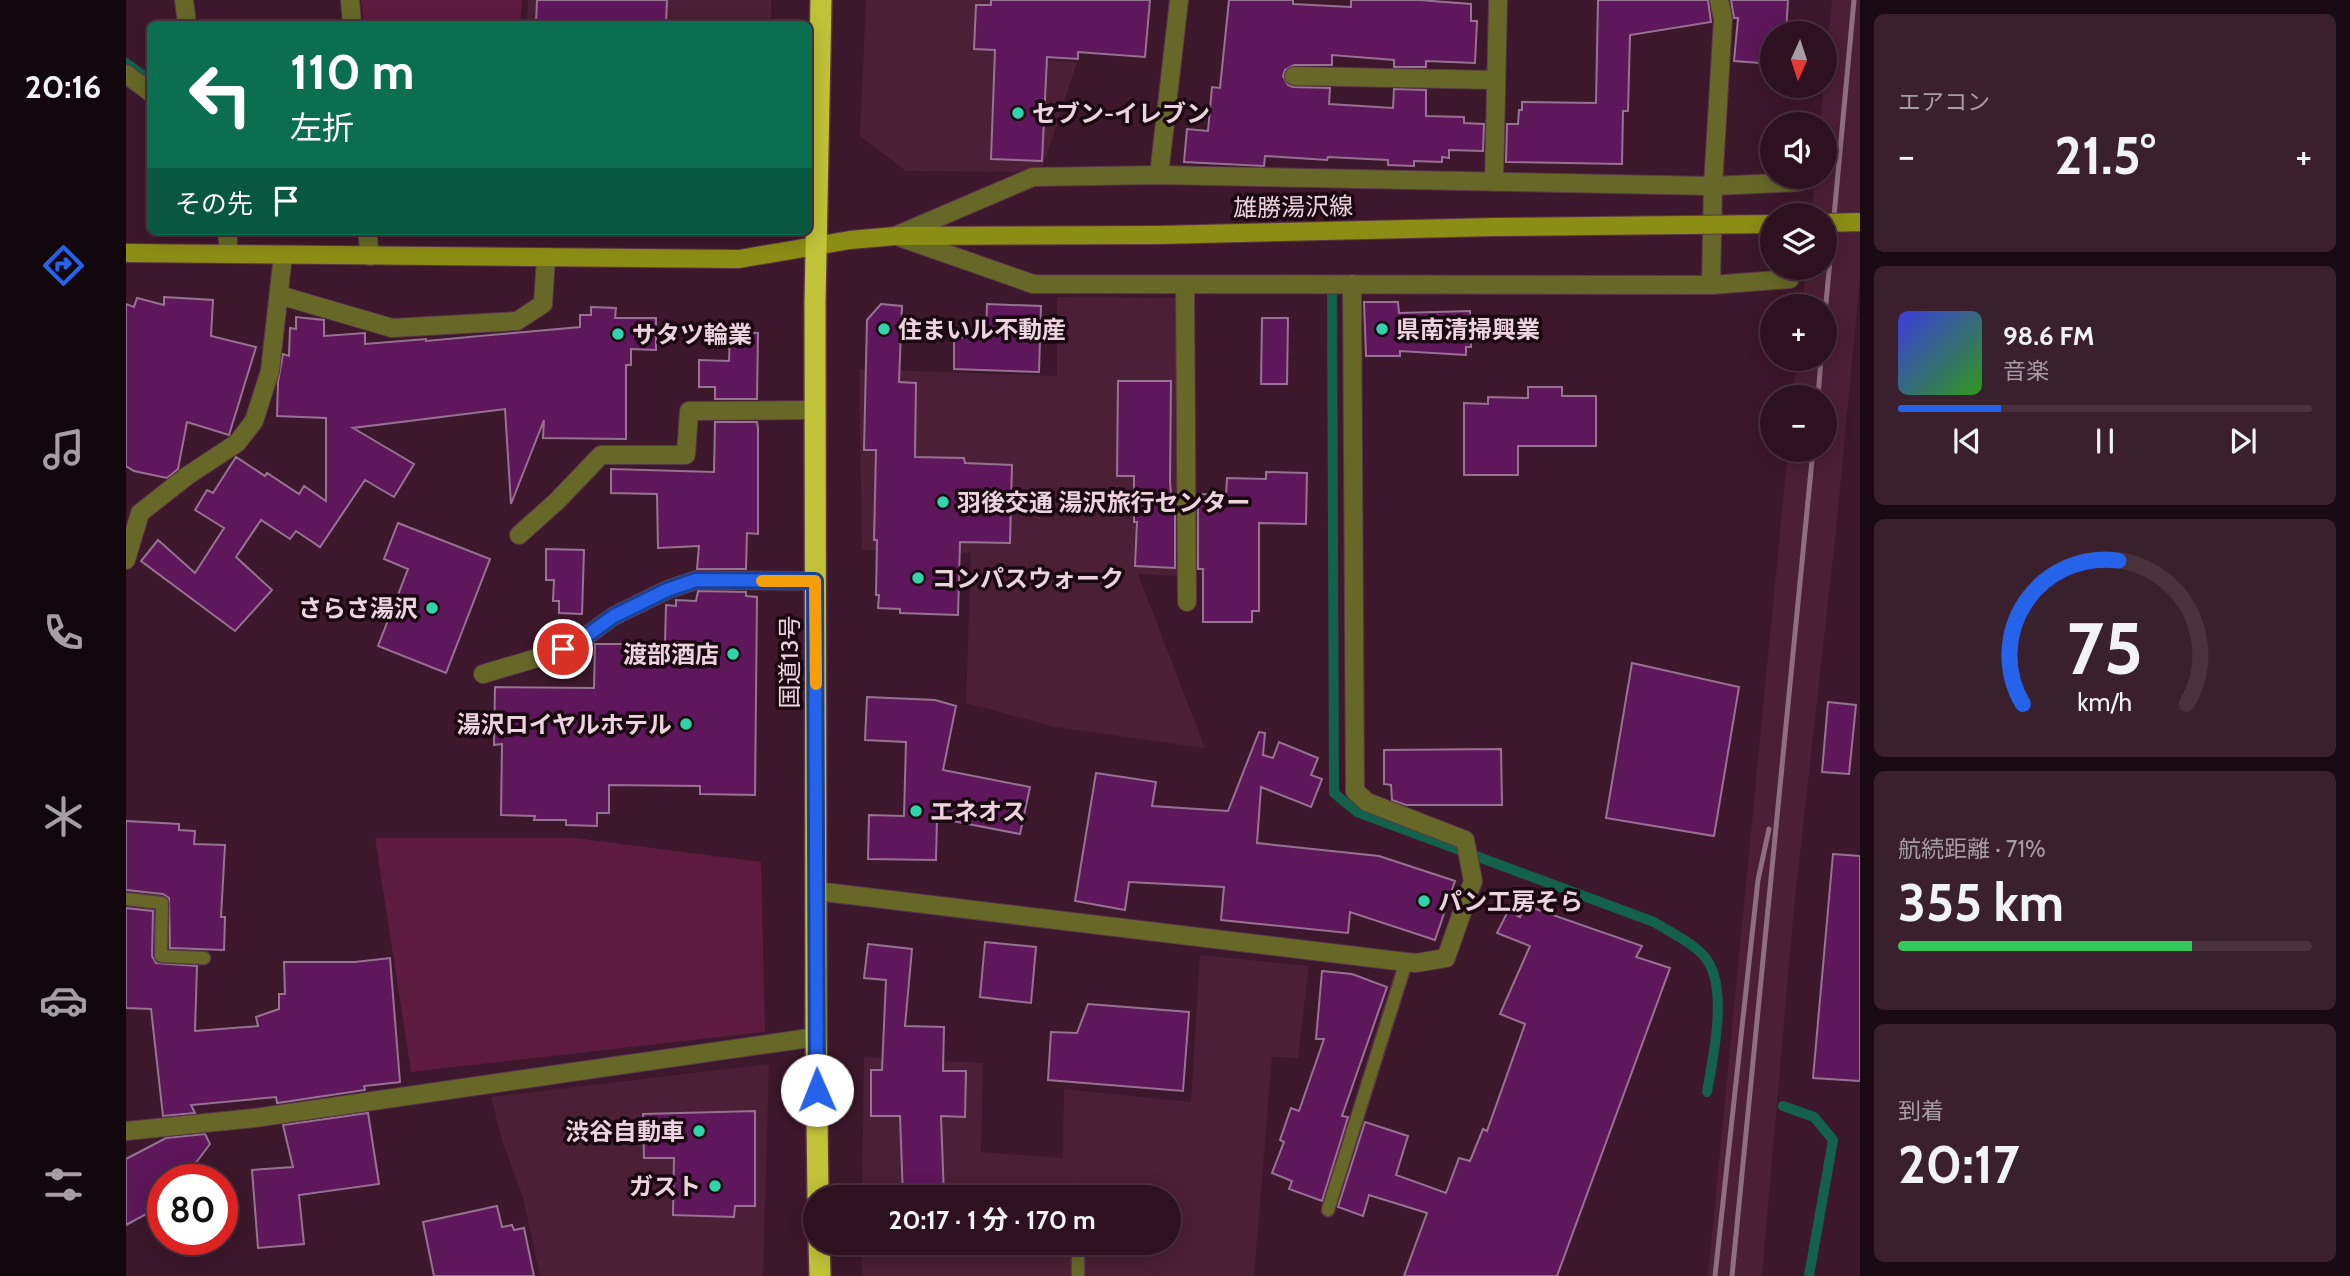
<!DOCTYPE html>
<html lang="ja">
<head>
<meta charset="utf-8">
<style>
	:root { --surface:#2e1120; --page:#3a1f2d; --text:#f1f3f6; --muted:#a79da5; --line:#49313e; --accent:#2563eb }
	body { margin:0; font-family:Cabin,"Noto Sans JP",sans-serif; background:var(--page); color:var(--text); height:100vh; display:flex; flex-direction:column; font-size:26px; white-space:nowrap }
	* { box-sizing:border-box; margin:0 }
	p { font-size:23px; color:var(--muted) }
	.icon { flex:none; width:38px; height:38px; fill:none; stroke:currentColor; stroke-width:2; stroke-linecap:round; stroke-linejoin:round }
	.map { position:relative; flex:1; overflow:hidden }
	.drawer { display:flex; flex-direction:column; gap:14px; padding:14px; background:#190912; width:490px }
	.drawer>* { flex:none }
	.banner { position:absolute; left:21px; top:21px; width:665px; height:214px; border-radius:10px; box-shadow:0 4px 18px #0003,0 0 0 2px var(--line); background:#0b6e4f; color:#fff; overflow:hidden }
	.needle { width:46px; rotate:183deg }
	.controls { position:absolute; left:1634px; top:21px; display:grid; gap:14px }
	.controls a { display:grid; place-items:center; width:77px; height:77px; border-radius:50%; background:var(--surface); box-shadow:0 4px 18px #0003,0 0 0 2px var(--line); font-size:35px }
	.speed { position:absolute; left:21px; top:1164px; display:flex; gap:14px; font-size:35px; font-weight:700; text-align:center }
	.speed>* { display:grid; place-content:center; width:91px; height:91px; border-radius:50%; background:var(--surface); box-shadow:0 4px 18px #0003,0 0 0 2px var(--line); line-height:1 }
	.speed .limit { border:10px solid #d22; background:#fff; color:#111 }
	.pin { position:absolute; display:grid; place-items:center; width:60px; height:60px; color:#fff; margin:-30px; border:4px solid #fff; border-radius:50%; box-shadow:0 2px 7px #0007 }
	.me { position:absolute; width:77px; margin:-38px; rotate:359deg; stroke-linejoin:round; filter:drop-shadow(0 0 5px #0008) }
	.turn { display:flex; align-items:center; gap:24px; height:147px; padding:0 28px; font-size:32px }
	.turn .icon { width:91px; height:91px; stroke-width:2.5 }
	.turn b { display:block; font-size:49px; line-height:60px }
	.then { display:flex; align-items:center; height:66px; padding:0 28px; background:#0003; gap:14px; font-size:26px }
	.big { font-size:52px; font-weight:700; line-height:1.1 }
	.drawer .widget { flex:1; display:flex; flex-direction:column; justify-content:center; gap:10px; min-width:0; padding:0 24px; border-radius:10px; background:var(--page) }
	.drawer .dial { align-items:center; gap:0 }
	.dial svg { height:182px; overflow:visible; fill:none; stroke:var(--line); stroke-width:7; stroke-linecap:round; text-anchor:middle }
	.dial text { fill:var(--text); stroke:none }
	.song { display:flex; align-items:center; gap:21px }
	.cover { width:84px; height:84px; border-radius:10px; background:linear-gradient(135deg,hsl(240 70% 55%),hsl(110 70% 35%)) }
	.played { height:7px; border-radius:4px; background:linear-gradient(90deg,var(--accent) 25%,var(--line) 25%) }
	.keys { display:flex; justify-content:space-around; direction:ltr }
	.heat { display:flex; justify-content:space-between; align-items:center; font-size:38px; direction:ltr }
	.charge { height:10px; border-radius:5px; background:linear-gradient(90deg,#34c759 71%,var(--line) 0) }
	.trip { position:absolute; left:677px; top:1185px; width:378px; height:70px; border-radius:35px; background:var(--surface); box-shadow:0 4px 18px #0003,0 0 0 2px var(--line); font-weight:700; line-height:70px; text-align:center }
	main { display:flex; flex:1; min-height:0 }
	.tab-bar { display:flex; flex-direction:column; width:126px; justify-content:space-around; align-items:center; background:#12070d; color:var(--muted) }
	.tab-bar .icon { width:49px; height:49px }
	.tab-bar .current { color:var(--accent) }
	.tab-bar b { font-size:32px; color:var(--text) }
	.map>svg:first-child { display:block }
	.built { fill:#4b1f35 }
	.green { fill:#5c1b3f }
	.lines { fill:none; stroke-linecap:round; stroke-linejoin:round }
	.stream { stroke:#13604b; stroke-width:10 }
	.building { fill:#5e175a; stroke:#977292; stroke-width:2 }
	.lane-casing { stroke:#593548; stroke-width:15 }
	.street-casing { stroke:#593548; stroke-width:20 }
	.secondary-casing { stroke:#593548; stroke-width:20 }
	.highway-casing { stroke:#593548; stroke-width:24 }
	.lane { stroke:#676828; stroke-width:12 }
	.street { stroke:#676828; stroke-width:18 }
	.secondary { stroke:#8c8d15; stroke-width:18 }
	.highway { stroke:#c0c238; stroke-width:21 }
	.rail { stroke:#8f6e7e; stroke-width:5 }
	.secondary-bridge-casing { stroke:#593548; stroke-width:20; stroke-linecap:butt }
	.secondary-bridge { stroke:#8c8d15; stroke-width:18 }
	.route-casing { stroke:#184099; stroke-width:18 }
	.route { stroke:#2563eb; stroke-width:12 }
	.slow { stroke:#f59e0b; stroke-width:12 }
	.poi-dot { fill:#30d4aa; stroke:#1a0911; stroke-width:2.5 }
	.labels { text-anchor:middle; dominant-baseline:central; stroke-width:7; stroke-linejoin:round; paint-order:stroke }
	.poi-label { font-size:24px; font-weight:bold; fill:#edd3de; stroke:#1a0911; text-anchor:start }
	.street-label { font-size:24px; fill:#edd3de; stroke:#1a0911 }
</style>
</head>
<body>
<main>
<nav class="tab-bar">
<b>20:16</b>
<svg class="icon current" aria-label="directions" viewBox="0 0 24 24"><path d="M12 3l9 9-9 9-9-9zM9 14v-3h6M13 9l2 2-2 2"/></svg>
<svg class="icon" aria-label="music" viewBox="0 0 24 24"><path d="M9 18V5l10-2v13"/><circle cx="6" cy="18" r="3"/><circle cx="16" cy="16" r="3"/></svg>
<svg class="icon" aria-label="phone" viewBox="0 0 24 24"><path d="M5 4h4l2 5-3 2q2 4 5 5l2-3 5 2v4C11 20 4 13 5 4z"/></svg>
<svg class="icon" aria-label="climate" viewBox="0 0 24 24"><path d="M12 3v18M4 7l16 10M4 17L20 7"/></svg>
<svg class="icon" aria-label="car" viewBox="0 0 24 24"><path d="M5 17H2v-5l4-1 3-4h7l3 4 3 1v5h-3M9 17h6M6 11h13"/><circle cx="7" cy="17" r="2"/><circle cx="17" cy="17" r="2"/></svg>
<svg class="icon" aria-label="filters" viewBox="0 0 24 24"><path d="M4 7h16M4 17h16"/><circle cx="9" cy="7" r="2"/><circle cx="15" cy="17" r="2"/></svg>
</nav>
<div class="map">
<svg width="1734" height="1276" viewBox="0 0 1734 1276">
	<rect width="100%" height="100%" fill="#3d172b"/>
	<path class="built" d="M402,0H645V24H401Z
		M740,0H894L890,59L951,62L915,172L780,171L734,136Z
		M1706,0H1734V278L1710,530L1668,908L1636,1276H1582L1662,450H1699V397H1667L1671,359H1699V306H1676L1680,268H1699V215H1685L1689,177H1699V124H1694Z
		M931,297L1050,298L1052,576L1012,574L1079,748L929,727L840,703L845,553L736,550L733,369L931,376Z
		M1074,955L1183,966L1172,1058L1146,1057L1128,1276H736V1243L1043,1242V1197H736L738,1057L857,1063L855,1152L937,1158L938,1089L1065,1102Z
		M643,1064L637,1276H414L397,1197L376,1141L365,1097Z"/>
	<path class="green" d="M235,0H396L394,24H238Z
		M249,838H450L635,862L639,1032L285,1072Z"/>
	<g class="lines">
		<path class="stream" d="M0,63L24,80
			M1206,287L1208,793L1231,812L1528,922C1544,932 1571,945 1581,960C1602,990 1587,1058 1581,1092
			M1657,1106L1688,1117L1707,1140L1683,1276"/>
	</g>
	<path class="building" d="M411,0H541L540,24H410Z
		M865,0H1024L1019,57L952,52V59L921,57L916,161L865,159L869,50L848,49L850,5H865Z
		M1103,0H1167V4L1225,7V0H1293L1345,4V21H1351L1349,63L1300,61V67H1268V60L1206,55V65H1168L1159,70L1157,76L1162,85L1167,87L1204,88L1203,104L1267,108L1268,89L1300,90V116L1338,117V123L1358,124L1357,151L1323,150V158L1316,157V162L1288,161V166L1262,165V160L1202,157L1201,160L1139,156L1138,166L1058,162L1061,129L1082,131L1086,87L1094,88Z
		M1472,0H1582L1585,22L1504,35L1502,111H1497L1496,164L1380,162L1381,124H1392L1393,110H1396V102L1470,103Z
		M1605,0H1662L1660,33H1647V64L1608,61L1612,18H1608Z
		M38,297L87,300L85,336L130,347L103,435L61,422L52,469L41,478L8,471L0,466V304L8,307L11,298L38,305Z
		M1238,302H1272L1273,313L1344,311L1345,347H1340V355L1274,351V356H1240Z
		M755,304L776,306L773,382L790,383L789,457L838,458L839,463L886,465L884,543L834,542L832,615L774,613V609L752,608L753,595H750L751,540H748L750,450H738L741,320Z
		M861,304L915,306L913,372L828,369V337L860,338Z
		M465,307L490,308L489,318H530V350L505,349V365H500V439L417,438L418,420L385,504L379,409L227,428L288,464L268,497L239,480L194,547L170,531L164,539L135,520L110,557L146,590L109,631L15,561L32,540L69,573L98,528L69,510L81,490L87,493L110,457L139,476L141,473L173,494L178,486L200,501V418L151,416L152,382L157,354L163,356L164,328L170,329V317L198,320V336L239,333V344L300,339V341L454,327V315H465Z
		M1136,318H1162L1161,384H1135Z
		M604,332L632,333L631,399H589V387H573V360L603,361Z
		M992,381H1045L1044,482L1045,493H1049V568L1009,566L1011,522H1008V476H991Z
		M1402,387H1436V396H1470V446H1392V475H1338V403L1362,404V397L1402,398Z
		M589,422H631L632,428V534L621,533L620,569H571L573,546L532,548L531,494L485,493V469L588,472Z
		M1140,472L1181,473L1180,524L1133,523V611H1126V622H1077V569H1072V494L1100,495L1101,478L1140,479Z
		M272,523L364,559L320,673L252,646L282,569L258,559Z
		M420,549L458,550L456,614L433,613V601H427L428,580H420Z
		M572,591L620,592V596L631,597L629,795L574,794V786L483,785V813H471V826L440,825V820H408L409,816L375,815L376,744L368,745L369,687L468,688L469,644H539L540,605L550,606V600L570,601Z
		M1506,663L1613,687L1588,836L1480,818Z
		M741,697L809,700L830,706L817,770L904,787L894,834L811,818L810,860L742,859L743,815L778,816L780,742L739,740Z
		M1702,702L1730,705L1723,774L1696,772Z
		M1133,732L1139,733L1137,755L1147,758L1153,742L1192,758L1185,775L1196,779L1185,807L1135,787L1131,843L1253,856L1329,881L1309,940L1224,912L1222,933L1095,920L1098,887L1003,882L999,910L949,901L970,773L1030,782L1026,806L1102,811Z
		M1375,749L1376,805H1280L1266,800L1265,785L1258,784V750Z
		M0,821L53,824V830L69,831L68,844L99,845L95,917H99L98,950L44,948L43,898L37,894L0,890Z
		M1707,854L1734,856V1081L1687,1078Z
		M1398,905L1516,946L1510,957L1544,968L1431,1276H1278L1301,1213L1243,1195L1237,1216L1212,1207L1239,1122L1282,1136L1270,1175L1320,1193L1333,1158L1344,1161L1357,1129L1361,1131L1399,1024L1374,1014L1404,946L1371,933L1382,911L1394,917Z
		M0,908L27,911L26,956L30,963L71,966L69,1031L132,1026L130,1017L153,1009V994H159L158,962H229L264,958L274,1082L238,1086L239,1090L151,1103L150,1097L65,1105L69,1113L37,1116L25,1009L0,1008Z
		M859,942L910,947L905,1003L854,997Z
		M742,944L786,949L779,1026L818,1027L817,1071H840L839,1117L815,1116L818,1197H777L774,1116H745V1070H756L760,980L738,978Z
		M1196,971L1226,974L1261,987L1216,1116L1222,1117L1196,1201L1163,1189L1166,1181L1146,1173L1158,1142L1154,1140L1165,1108L1173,1111L1198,1039H1190Z
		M962,1004L1063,1012L1057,1091L922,1080L925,1032L951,1033Z
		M629,1111V1206H609L608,1217L547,1215L548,1158H518L517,1114Z
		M242,1113L253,1184L173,1195L178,1244L132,1248L126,1170L167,1167L157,1125Z
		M79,1134L84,1144L66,1168L37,1180V1205L0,1225V1159L40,1138Z
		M371,1206L376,1227L386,1225L388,1230L398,1228L408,1276H308L297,1222Z"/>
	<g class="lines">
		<defs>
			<path id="lane" d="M0,899L36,903L35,956L78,958
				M952,1197V1190
				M1202,1210L1280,962
				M952,1276V1242"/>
			<path id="street" d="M58,0L61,24
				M224,0L226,24
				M0,74L24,92
				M1168,76L1370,80
				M1033,175L1053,0
				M1368,182L1372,0
				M101,231L103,254
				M241,231L244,256
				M769,236L907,177L1033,175L1587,186L1673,182
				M773,237L907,284L1585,285L1664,279
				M1059,285L1061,602
				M1585,285L1587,186L1597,19L1593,0
				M153,295L266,328L391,321L417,304L420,257
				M393,535L431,501L475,455H560L563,411L689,410
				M0,560L14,513L61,476L111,443L128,421L144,371L157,255
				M357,674L421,655L452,642L488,616L541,590L570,580L689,581
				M690,891L1280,962L1290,963L1320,958L1347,881L1339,840L1241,802L1229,791L1226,284
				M0,1131L128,1118L690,1037"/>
			<path id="secondary" d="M0,253L613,259L724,240L769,236L1032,235L1369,227"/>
			<path id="highway" d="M692,1197L690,1037L689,303L695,0
				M693,1242L694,1276"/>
		</defs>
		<use href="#lane" class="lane-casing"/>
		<use href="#street" class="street-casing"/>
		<use href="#secondary" class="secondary-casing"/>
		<use href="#highway" class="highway-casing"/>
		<use href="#lane" class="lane"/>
		<use href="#street" class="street"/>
		<use href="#secondary" class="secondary"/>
		<use href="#highway" class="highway"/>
		<path class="rail" d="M1699,314L1728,0
			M1692,397L1695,359
			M1589,1276L1632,880L1643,829
			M1606,1276L1687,450"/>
		<defs>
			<path id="secondary-bridge" d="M1699,223L1734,222
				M1369,227L1647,224"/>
		</defs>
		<use href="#secondary-bridge" class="secondary-bridge-casing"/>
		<use href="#secondary-bridge" class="secondary-bridge"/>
	</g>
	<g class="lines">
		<defs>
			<path id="route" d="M437,649L452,642L488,616L541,590L570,580L689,581L691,1090"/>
		</defs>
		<use href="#route" class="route-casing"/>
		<use href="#route" class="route"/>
		<path class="slow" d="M636,581H689L690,684"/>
	</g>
	<g class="poi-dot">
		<circle cx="892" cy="113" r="7"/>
		<circle cx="758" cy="329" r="7"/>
		<circle cx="1256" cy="329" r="7"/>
		<circle cx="492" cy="334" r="7"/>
		<circle cx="817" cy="502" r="7"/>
		<circle cx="792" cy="578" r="7"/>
		<circle cx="306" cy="608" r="7"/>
		<circle cx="607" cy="654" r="7"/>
		<circle cx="560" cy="724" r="7"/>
		<circle cx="790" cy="811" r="7"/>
		<circle cx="1298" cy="901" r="7"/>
		<circle cx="573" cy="1131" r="7"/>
		<circle cx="589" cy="1186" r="7"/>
	</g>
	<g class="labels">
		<g class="poi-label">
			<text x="906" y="113">セブン-イレブン</text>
			<text x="772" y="329">住まいル不動産</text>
			<text x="1270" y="329">県南清掃興業</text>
			<text x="506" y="334">サタツ輪業</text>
			<text x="831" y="502">羽後交通 湯沢旅行センター</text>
			<text x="806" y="578">コンパスウォーク</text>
			<text x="292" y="608" text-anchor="end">さらさ湯沢</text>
			<text x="593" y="654" text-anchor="end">渡部酒店</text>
			<text x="546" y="724" text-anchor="end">湯沢ロイヤルホテル</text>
			<text x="804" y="811">エネオス</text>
			<text x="1312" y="901">パン工房そら</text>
			<text x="559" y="1131" text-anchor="end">渋谷自動車</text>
			<text x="575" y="1186" text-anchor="end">ガスト</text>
		</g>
		<g class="street-label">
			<text transform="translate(1167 207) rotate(-1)">雄勝湯沢線</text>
			<text transform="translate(663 662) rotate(-90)">国道13号</text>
		</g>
	</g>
</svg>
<div class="controls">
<a><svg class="needle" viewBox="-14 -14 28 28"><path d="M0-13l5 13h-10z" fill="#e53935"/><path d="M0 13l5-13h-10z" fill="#a79da5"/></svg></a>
<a><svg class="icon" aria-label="sound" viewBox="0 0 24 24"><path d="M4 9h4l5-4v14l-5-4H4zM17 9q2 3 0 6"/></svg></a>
<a><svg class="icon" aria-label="layers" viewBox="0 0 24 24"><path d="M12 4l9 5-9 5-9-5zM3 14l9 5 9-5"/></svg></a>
<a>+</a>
<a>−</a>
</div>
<div class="speed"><div class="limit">80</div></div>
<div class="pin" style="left:437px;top:649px;background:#d93025"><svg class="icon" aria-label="arrive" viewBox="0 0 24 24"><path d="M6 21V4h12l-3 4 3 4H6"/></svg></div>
<svg class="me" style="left:691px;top:1090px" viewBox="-20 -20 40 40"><circle r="19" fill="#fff"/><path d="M0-13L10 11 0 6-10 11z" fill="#2563eb"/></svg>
<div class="trip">20:17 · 1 分 · 170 m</div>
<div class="banner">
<div class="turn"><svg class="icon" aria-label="left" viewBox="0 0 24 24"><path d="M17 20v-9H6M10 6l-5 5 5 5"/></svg><div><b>110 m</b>左折</div></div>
<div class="then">その先<svg class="icon" aria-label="arrive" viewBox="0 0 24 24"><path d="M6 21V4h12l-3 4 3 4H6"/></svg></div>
</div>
</div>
<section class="drawer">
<div class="widget"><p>エアコン</p>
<div class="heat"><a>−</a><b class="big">21.5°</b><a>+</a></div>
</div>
<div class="widget">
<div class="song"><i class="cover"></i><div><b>98.6 FM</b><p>音楽</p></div></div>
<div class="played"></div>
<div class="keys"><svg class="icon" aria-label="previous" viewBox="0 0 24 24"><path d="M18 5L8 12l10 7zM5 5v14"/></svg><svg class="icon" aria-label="pause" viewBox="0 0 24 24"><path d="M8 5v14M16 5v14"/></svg><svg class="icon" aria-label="next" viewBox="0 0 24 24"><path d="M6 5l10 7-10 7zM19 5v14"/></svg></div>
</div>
<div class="widget dial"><svg viewBox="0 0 100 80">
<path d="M14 69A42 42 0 1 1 86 69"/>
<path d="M14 69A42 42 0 0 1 56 6" stroke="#2563eb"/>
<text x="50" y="56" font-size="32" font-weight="700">75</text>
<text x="50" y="72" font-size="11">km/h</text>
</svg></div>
<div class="widget"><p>航続距離 · 71%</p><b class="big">355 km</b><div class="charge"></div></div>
<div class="widget"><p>到着</p><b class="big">20:17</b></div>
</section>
</main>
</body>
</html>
